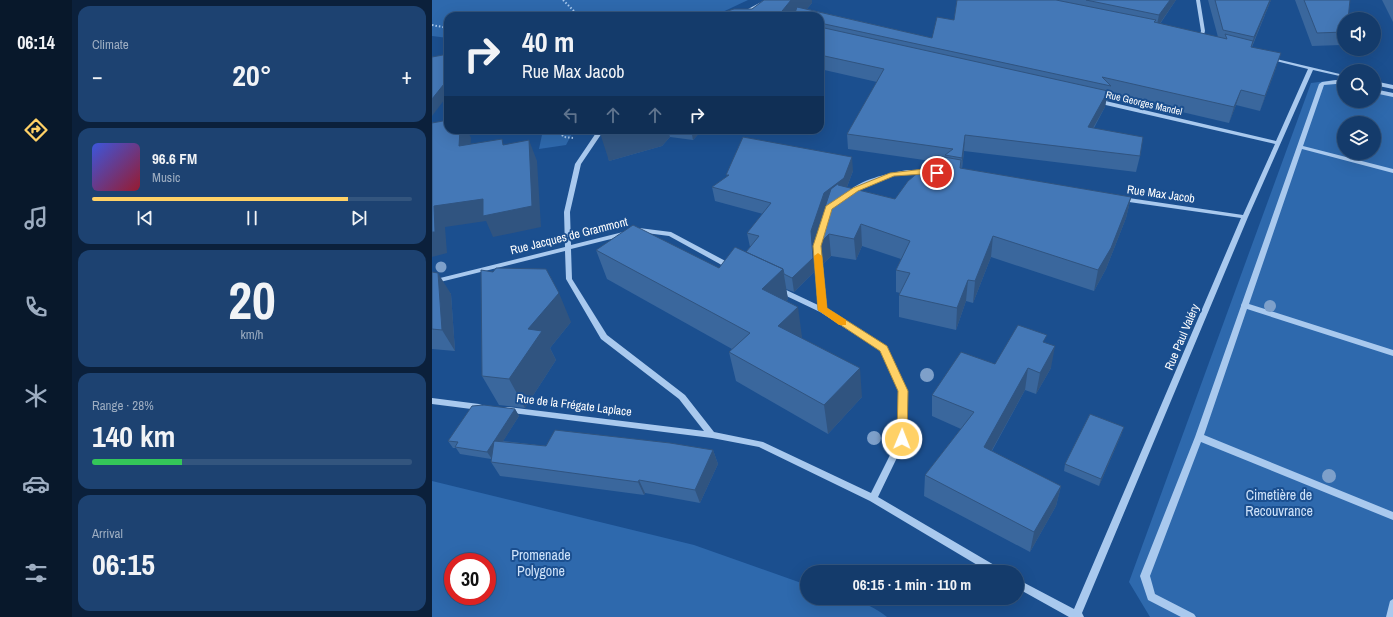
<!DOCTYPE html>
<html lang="en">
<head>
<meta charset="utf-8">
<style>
	:root { --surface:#143b6b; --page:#1d4271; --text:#f1f3f6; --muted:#9dadc1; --line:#33557e; --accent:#ffd166 }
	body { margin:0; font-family:"Archivo Narrow",sans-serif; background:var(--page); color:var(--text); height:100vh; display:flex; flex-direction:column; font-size:15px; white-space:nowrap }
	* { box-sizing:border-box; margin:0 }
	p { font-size:13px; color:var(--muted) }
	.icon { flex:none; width:22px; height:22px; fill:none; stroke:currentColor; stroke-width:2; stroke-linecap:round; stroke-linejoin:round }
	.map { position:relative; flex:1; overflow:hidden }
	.sheet { display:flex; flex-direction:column; gap:6px; padding:6px; background:#0b203b; width:360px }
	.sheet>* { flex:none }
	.banner { position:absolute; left:12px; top:12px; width:380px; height:122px; border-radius:12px; box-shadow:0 4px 16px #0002,0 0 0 1px var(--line); background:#143b6b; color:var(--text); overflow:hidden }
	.buttons { position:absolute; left:905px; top:12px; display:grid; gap:8px }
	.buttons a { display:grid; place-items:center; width:44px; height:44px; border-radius:50%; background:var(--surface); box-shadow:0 4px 16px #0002,0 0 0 1px var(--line); font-size:20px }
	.speed { position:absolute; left:12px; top:553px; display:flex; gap:8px; font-size:20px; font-weight:700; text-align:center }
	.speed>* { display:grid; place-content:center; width:52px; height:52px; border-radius:50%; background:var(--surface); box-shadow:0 4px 16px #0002,0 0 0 1px var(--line); line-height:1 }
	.speed .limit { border:6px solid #d22; background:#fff; color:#111 }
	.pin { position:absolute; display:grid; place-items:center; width:34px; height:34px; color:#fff; margin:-17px; border:2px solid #fff; border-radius:50%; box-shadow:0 1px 4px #0007 }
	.me { position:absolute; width:44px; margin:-22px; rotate:1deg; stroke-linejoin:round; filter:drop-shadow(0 0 3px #0008) }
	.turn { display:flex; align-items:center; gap:14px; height:84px; padding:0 12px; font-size:18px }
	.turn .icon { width:52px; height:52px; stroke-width:2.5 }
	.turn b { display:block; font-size:28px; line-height:34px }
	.lanes { display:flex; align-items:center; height:38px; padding:0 12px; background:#0003; justify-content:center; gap:20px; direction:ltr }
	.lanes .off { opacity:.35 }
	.big { font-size:30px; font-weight:700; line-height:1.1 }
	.sheet .widget { flex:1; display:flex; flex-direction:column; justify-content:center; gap:6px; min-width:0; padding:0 14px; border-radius:12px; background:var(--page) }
	.sheet .dial { align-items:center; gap:0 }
	.dial b { font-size:52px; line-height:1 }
	.song { display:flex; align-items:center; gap:12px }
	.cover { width:48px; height:48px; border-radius:6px; background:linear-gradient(135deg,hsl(230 70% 55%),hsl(350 70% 35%)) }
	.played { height:4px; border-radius:2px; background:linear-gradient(90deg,var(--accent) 80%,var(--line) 80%) }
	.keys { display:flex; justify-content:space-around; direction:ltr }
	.heat { display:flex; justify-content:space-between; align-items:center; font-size:22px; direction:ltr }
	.charge { height:6px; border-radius:3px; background:linear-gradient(90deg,#34c759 28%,var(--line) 0) }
	.trip { position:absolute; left:368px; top:565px; width:224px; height:40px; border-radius:20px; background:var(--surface); box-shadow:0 4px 16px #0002,0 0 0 1px var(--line); font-weight:700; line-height:40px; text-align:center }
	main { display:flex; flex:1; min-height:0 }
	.tabs { display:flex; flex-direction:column; width:72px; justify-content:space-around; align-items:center; background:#08182b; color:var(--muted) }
	.tabs .icon { width:28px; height:28px }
	.tabs .active { color:var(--accent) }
	.tabs b { font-size:18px; color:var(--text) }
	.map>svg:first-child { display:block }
	.green { fill:#2e69ad; fill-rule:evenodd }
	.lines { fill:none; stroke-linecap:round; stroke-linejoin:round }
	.path { stroke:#a9c9ee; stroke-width:2; stroke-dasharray:1.5 2; stroke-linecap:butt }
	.minor { fill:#a9c9ee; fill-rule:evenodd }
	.tree { fill:#7ea0ca }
	.wall { fill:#3a679d }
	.shaded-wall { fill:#305480 }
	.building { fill:#4478b7; stroke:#305480 }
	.route { fill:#ffd166; stroke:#a68842 }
	.slow { fill:#f59e0b }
	.labels { text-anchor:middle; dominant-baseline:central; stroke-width:4; stroke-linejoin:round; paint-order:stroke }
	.far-street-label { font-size:10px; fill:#fff; stroke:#1b4f8f }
	.street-label { font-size:12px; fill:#fff; stroke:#1b4f8f }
	.near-park-label { font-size:14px; fill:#cfe3fa; stroke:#1b4f8f }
</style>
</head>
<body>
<main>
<nav class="tabs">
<b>06:14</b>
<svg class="icon active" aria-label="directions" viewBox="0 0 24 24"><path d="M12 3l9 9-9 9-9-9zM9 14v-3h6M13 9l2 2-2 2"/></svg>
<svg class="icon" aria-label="music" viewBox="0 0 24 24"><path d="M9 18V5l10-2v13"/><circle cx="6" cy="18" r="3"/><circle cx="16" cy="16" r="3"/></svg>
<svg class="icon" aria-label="phone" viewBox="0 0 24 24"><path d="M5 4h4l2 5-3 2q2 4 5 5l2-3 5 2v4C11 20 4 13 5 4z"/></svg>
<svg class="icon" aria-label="climate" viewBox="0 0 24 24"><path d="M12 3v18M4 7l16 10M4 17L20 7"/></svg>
<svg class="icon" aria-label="car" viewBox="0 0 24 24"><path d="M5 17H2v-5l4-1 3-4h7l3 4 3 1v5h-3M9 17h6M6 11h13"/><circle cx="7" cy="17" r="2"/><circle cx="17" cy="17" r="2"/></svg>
<svg class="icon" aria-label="filters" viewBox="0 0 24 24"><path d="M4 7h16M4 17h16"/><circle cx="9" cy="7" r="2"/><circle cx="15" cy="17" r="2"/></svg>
</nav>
<section class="sheet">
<div class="widget"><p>Climate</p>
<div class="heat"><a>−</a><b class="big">20°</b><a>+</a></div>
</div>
<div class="widget">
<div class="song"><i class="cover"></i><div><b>96.6 FM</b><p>Music</p></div></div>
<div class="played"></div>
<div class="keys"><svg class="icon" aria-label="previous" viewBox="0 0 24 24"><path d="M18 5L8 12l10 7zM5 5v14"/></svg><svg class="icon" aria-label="pause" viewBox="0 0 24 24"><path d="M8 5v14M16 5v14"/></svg><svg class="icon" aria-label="next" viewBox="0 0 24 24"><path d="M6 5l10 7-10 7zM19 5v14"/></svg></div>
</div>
<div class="widget dial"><b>20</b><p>km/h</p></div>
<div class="widget"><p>Range · 28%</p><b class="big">140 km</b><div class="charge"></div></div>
<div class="widget"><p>Arrival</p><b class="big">06:15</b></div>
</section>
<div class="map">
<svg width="961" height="617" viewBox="0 0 961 617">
	<rect width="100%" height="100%" fill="#1b4f8f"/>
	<path class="green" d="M0,0H316L282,16H16V38L0,36Z
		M903,80L912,82V101H942V89L961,93V617H718L697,582L879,83ZM912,123H942V153H912Z
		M111,130H142L134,145L107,149Z
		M0,481L262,545L375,585V598C404,598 431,597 455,617H0ZM21,562H55V596H21Z"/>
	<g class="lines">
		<path class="path" d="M131,0L143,12L144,16
			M0,25L16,28
			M125,130L132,137L141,138"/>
		<path class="minor" d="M333,0H338L308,16H303Z
			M764,0H768L773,31L770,41L768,42L766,41L769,31Z
			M836,57L912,75V77L881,70L816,217L650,613L652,617H637L585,588V579L642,609L809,218L690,201L687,199L690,197L811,215L843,144L665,103L662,101L665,99L844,141L876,69L836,59Z
			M904,80L912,82V86L904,84L892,85L871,146L961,169V173L870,149L817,304L961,350V356L815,309L772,435L961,512V520L769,442L718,576L723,594L762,614L764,617H749L716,600L708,576L763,437L809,306V305L810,303L887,84L890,82Z
			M942,81L961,85V89L942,85Z
			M942,89L961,93V97L942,93Z
			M166,130H172L149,164L138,212L139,245L207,228L239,232L301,265L302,267L301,269H297L237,236L207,232L139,249L140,279L175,335L253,395L282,432L331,442L439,493L466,439L467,391L449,351L388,312L346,292L345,290L348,288H350L386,305L382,246L388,227L389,226H393L394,227L388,246L393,309L455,347L475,391L474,439L446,497L569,569L571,572H557L438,501L327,447L280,438L72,412L71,410L72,408L75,407L272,431L247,399L169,339L134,279L133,251L0,284V280L133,247L132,212L143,164Z
			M475,170H495L498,172L495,174H475L456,177L436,185L418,195H414L413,194C429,179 454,174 475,170Z
			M0,398L47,404L50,405L51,407L50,409L47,410L0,404Z
			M961,599V617H954L958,601Z"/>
	</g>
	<g class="tree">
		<circle cx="9" cy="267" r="5.5"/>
		<circle cx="838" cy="306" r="6"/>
		<circle cx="495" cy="375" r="7"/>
		<circle cx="442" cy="438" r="7"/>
		<circle cx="897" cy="476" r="7"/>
	</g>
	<path class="wall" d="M332,0H380V3L375,9L500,38L522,20L525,0H744L728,24L786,37L776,0H839L820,47L844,68L828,111L804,105L797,123L677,95L676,101H674L673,107L662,128L708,156L704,172L532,151L530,169L699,197L694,218L674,269L662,291L559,257L541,303L534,301L524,330L467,317V295L468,293L464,292V270L469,259L430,246L424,260L399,256L391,264L387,225L381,246L382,272L362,292L354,289L356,299L354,301L370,337L369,338L430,397L396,434L304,381L297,352L300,349L175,279L164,250L287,268L314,252L318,247L315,233L331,214L283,201L280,187L421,171L415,187L463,199L499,161L416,149L415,134L445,82L388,69V16L320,9Z
		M863,0H918L912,19V37L909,45L880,46Z
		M950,0H961V22Z
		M171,130H270L261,140L238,137L230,146L177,161Z
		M0,272L19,294L23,351L0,349Z
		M139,322L118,348L124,360L93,408L67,405L50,376Z
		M613,342L619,368L604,394L593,390L560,451L629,486L624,506L598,552L492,496L493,475L529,429L500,416V395L563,364Z
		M83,409L87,416L71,441L114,446L281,450L286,464L268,503L213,493L212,495L68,476L59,462V459L28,454L24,448H21L16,441Z
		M692,427L689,435L667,486L632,471L633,464Z"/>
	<path class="shaded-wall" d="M359,0H380V3L369,16H346Z
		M738,0H744L724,29L727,15Z
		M838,0H839L818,50L822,37Z
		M849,53L844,68L828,111L833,96Z
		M16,78V95L0,116V99Z
		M809,90L804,105L797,123L802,107Z
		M676,91L673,107L653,142L656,127Z
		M28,130H35L39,138L37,167L27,146Z
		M179,130H236L238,137L230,146L177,161L168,133Z
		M259,130H270L261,140Z
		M533,135L532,151L529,174L530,158Z
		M97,140L105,161L109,227L61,237L54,221L13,227L15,253L0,257V232L2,206L51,199Z
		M420,157L421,171L413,192L394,207L381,246L382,272L362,292L360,278L379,231L392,193Z
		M699,197L694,218L674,269L662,291L666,270Z
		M429,224L430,246L424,260L422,239Z
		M397,234L399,256L391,264L389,242Z
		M561,236L559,257L541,303L543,281Z
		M351,269L356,299L336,319L330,289Z
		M6,273L19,294L23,351L10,330Z
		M536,280L534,301L524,330L525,308Z
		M127,293L139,322L118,348L124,360L93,408L77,379L96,329Z
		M366,307L370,337L352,355L346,326Z
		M623,346L619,368L604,394L608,373Z
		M428,368L430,397L396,434L392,405Z
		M596,368L593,390L550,468L552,447Z
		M83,409L87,416L60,459L55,452Z
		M692,427L689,435L667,486L669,479Z
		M281,450L286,464L268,503L263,490Z
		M207,480L213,493L212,495L206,482Z
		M629,486L624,506L598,552L602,532Z"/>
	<path class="building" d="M332,0H359L346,16H285L289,13L302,9H320Z
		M525,0H624L724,20L722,22L795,39L793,34L821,41L819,47L849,53L833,96L809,90L802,107L670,77L679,86L388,23V16H362L365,7L500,38L505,17L522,20Z
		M654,0H738L727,15Z
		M783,0H838L822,37L791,30Z
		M872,0H918L916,19H912V32L885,33Z
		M388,27L676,91L656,127L711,137L708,156L533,135L530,158L513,155L521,149L415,134L452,69L388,55Z
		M16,54V79L0,99V57Z
		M16,120V130H28L27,146L70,139L71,145L97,140L100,206L51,216V199L2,206L3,232H0V123Z
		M171,130H179L168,133Z
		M311,137L420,157L412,178L392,193L379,231L381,258L360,278L352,274L351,269L314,252L327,236L315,233L339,203L280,187L297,175H294Z
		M506,156L529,160L528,168L699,197L679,248L666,270L561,236L543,281L536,280L525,308L467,295L478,273L464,270L478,241L429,224L422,239L397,234L389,242L387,225L399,189L407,183L406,185L463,199L476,181Z
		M201,225L287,268L303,247L351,269L330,289L366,307L346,326L428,368L392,405L297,352L318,333L164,250Z
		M64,268L114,269L127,293L96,329L110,331L77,379L50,376L49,270L61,272Z
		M0,272L6,273L10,330L0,329Z
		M586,325L615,335L611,342L623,346L608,373L596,368L552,447L629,486L602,532L493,475L542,412L500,395L529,352L563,364Z
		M52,405L83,409L55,452L23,447L26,442L16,441L40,406Z
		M658,414L692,427L669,479L633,464Z
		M123,430L238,443L281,450L263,490L207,480L206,482L59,462L62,441L114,446Z"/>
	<path class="route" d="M492,169L509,173L505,175L492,174L462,176L426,191L400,209L389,246L395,308L455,346L476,391L475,439L470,443L465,439L466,391L448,351L386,310L381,246L394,206L421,188L458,173Z"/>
	<path class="slow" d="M386,253L390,256L395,308L414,320V325H407L386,310L382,256Z"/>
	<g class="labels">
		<g class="far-street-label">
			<text transform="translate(712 103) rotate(13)">Rue Georges Mandel</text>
		</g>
		<g class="street-label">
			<text transform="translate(729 194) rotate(8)">Rue Max Jacob</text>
			<text transform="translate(137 236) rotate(-14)">Rue Jacques de Grammont</text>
			<text transform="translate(750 337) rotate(-67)">Rue Paul Valéry</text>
			<text transform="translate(142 405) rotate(7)">Rue de la Frégate Laplace</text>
		</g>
		<g class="near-park-label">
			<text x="847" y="495">Cimetière de<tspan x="847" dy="16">Recouvrance</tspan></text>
			<text x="109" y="555">Promenade<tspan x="109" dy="16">Polygone</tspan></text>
		</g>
	</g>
</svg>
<div class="buttons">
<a><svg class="icon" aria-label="sound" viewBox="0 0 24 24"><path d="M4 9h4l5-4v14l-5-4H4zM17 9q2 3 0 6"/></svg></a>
<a><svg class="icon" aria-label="search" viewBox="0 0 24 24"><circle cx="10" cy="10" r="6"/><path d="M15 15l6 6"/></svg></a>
<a><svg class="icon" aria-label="layers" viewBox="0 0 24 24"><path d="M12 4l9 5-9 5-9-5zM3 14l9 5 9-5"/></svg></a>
</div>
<div class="speed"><div class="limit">30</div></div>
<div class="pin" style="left:505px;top:173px;background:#d93025"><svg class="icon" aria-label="arrive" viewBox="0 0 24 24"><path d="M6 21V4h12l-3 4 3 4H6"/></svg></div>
<svg class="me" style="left:470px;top:439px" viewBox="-20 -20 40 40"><circle r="17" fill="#ffd166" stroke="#fff" stroke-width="3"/><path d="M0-11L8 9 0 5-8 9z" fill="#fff"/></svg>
<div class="trip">06:15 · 1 min · 110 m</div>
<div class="banner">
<div class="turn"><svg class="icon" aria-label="right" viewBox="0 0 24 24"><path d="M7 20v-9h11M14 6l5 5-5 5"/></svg><div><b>40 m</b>Rue Max Jacob</div></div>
<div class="lanes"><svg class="icon off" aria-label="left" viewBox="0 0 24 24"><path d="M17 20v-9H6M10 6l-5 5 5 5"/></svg><svg class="icon off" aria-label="ahead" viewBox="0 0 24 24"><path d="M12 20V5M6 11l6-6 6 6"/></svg><svg class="icon off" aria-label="ahead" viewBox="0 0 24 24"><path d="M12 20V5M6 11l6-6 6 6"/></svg><svg class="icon" aria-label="right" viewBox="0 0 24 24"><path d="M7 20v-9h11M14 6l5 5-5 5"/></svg></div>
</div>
</div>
</main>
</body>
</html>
